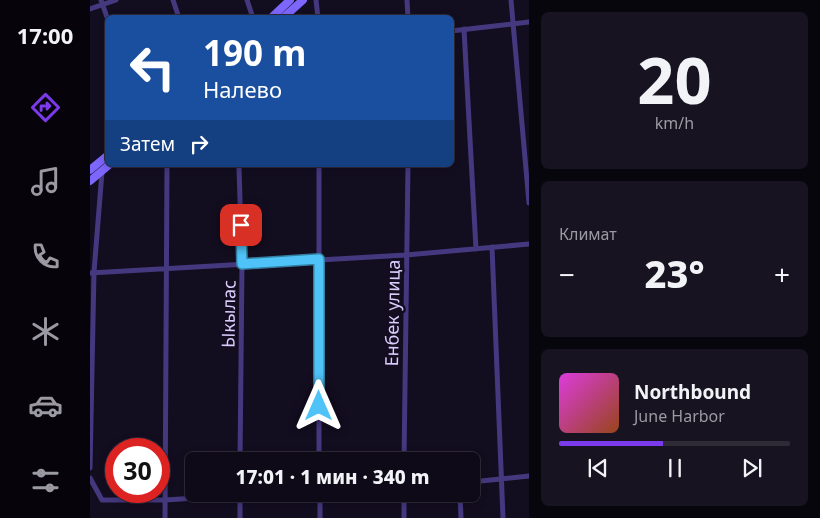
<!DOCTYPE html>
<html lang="ru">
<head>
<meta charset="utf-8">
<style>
	:root { --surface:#0e0a18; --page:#171321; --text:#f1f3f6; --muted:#9b9aa2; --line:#2e2b37; --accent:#7c3aed }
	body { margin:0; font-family:"Noto Sans",sans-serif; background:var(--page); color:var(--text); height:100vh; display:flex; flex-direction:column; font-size:19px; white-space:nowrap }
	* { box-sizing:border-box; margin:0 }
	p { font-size:16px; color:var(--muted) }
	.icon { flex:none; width:28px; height:28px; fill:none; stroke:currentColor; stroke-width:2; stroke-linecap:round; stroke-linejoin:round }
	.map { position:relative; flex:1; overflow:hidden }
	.drawer { display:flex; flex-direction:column; gap:12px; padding:12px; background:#08060d; width:291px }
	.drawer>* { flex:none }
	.top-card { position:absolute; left:15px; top:15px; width:349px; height:152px; border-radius:8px; box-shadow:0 2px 8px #0003,0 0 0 1px var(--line); background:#1a4fa0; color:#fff; overflow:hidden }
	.speed { position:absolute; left:15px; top:438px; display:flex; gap:10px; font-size:25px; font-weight:700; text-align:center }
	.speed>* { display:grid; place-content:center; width:65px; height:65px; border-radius:50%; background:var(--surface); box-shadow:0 2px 8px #0003,0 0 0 1px var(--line); line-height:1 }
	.speed .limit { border:8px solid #d22; background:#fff; color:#111 }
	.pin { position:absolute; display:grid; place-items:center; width:42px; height:42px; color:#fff; margin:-21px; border-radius:10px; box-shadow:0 2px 8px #0006 }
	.me { position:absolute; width:55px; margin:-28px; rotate:0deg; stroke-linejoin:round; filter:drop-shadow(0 0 4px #0008) }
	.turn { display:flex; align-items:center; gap:18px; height:105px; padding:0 15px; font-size:22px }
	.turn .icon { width:65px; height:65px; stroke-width:2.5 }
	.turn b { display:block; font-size:35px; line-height:42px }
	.then { display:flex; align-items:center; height:48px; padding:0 15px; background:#0003; gap:10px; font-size:19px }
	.big { font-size:38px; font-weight:800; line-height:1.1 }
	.drawer .card { flex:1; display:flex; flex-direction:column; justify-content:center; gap:8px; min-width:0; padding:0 18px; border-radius:8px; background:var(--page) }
	.drawer .dial { align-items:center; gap:0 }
	.dial b { font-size:65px; line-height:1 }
	.song { display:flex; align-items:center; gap:15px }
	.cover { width:60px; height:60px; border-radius:8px; background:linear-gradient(135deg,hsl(300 70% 55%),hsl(20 70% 35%)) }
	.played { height:5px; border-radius:2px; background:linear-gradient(90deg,var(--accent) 45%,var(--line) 45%) }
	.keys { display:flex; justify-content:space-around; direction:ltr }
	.heat { display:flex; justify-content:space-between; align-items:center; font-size:28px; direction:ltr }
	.trip { position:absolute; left:95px; top:452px; width:295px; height:50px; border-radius:8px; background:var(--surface); box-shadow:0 2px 8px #0003,0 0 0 1px var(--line); font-weight:800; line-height:50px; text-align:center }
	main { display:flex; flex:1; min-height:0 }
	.tab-bar { display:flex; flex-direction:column; width:90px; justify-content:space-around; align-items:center; background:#06040a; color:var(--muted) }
	.tab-bar .icon { width:35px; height:35px }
	.tab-bar .active { color:var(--accent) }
	.tab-bar b { font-size:22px; color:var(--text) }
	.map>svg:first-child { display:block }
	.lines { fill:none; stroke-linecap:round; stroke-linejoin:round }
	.minor { stroke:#44397e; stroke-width:5 }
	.secondary { stroke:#7d66fc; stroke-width:8 }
	.route-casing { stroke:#337fa1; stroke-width:12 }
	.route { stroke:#4fc3f7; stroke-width:9 }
	.labels { text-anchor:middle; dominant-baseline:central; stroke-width:5; stroke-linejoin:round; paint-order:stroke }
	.street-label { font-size:18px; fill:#d9cdfe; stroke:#130d20 }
</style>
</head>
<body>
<main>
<nav class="tab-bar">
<b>17:00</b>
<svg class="icon active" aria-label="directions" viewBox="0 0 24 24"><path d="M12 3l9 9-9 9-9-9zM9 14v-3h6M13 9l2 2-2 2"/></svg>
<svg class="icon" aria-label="music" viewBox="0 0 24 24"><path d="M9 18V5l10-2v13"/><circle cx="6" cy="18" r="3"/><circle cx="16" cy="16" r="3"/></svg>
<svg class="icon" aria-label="phone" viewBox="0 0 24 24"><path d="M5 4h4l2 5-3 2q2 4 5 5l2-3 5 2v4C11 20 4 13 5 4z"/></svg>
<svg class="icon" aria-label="climate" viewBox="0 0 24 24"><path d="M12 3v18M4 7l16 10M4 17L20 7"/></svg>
<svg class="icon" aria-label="car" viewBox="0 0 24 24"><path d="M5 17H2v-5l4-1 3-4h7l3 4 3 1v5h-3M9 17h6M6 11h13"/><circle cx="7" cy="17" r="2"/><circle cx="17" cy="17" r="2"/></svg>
<svg class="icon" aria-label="filters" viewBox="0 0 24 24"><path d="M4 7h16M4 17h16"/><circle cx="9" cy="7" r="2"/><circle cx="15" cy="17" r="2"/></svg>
</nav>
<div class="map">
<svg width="439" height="518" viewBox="0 0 439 518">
	<rect width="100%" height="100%" fill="#130d20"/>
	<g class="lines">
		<path class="minor" d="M11,0L18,20
			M83,0L89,18
			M157,0L163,18
			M226,0L228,18
			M317,0L318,18
			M421,0L439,203
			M0,9L26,0
			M374,29L386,249
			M361,31L439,22
			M229,165V461
			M149,168L152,264L150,461
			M402,247L413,518
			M0,273L316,255L439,244
			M314,461L318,165
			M0,468L4,272L12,172
			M0,478L12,500H75L171,494
			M381,482L439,476
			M150,494V518
			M230,494V518
			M314,494V518
			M370,494L371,518
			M75,518L77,165"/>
		<path class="secondary" d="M181,18L200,0
			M193,18L213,0
			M0,170L18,155
			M0,181L19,165"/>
	</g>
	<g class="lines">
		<defs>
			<path id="route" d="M151,225L152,264L229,259V406"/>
		</defs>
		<use href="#route" class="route-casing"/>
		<use href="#route" class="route"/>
	</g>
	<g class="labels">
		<g class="street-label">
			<text transform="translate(302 313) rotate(-89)">Енбек улица</text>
			<text transform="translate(138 314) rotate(-89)">Ыкылас</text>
		</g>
	</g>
</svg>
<div class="speed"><div class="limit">30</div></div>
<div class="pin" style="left:151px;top:225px;background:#d93025"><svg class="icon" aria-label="arrive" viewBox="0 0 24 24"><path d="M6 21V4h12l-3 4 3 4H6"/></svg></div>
<svg class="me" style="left:229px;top:406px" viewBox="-20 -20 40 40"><path d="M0-17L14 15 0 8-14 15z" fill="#4fc3f7" stroke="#fff" stroke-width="4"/></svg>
<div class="trip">17:01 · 1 мин · 340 m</div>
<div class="top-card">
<div class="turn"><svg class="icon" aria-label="left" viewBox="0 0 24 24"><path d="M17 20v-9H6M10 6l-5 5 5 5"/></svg><div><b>190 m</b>Налево</div></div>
<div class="then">Затем<svg class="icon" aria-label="right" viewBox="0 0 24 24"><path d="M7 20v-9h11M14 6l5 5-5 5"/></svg></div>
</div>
</div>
<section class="drawer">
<div class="card dial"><b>20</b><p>km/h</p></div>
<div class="card"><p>Климат</p>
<div class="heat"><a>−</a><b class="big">23°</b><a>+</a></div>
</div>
<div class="card">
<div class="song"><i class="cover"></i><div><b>Northbound</b><p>June Harbor</p></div></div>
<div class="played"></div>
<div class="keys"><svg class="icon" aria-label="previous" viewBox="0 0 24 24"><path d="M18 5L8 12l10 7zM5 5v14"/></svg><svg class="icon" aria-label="pause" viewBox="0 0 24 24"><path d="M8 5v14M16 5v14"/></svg><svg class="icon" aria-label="next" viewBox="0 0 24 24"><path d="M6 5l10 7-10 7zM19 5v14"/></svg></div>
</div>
</section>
</main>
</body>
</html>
